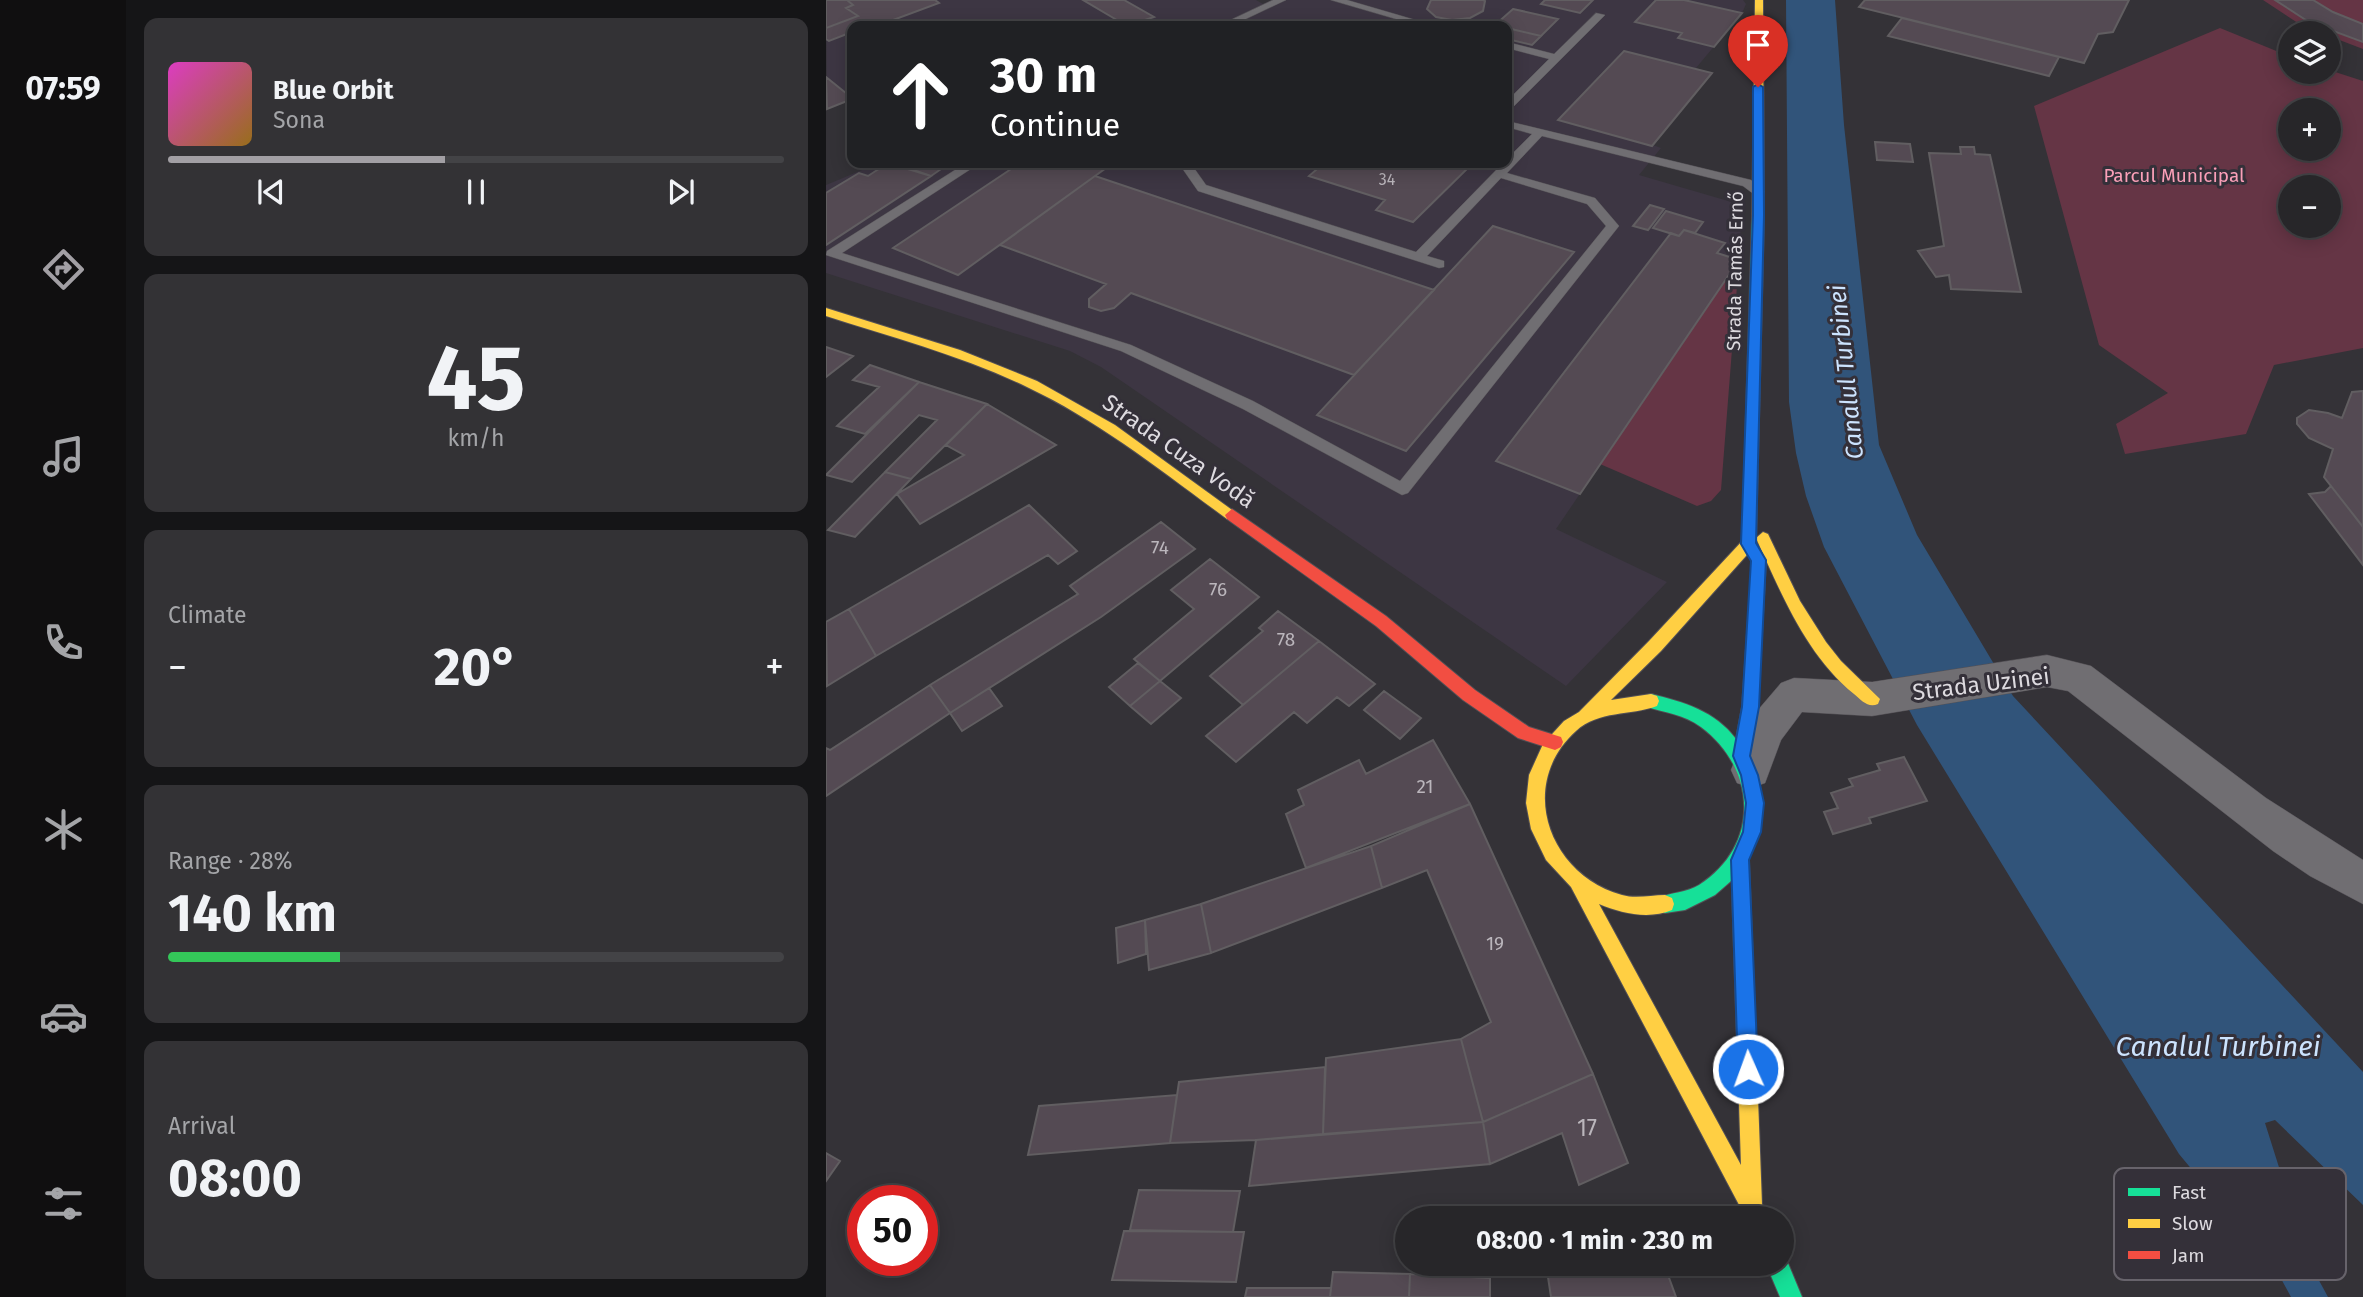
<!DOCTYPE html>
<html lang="en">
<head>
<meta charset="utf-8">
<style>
	:root { --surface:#272629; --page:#333235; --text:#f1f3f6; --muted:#a4a5a8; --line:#434346; --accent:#a29fa4 }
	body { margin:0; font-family:"Fira Sans",sans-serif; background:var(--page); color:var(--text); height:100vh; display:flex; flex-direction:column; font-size:26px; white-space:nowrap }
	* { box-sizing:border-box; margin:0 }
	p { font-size:23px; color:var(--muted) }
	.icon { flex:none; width:38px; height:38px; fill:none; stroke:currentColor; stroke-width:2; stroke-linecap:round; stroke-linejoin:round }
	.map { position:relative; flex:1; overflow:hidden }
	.panel { display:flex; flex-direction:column; gap:18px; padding:18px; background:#151517; width:700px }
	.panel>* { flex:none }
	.banner { position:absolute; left:21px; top:21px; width:665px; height:147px; border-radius:14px; box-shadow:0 4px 18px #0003,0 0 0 2px var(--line); background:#202124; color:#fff; overflow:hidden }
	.controls { position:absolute; left:1452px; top:21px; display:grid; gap:14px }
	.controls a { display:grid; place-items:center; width:63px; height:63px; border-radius:50%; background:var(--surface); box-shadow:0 4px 18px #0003,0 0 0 2px var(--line); font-size:35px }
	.speed { position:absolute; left:21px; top:1185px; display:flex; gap:14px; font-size:35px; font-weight:700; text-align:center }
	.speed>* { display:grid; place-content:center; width:91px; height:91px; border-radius:50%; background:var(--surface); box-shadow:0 4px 18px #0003,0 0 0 2px var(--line); line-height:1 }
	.speed .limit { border:10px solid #d22; background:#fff; color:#111 }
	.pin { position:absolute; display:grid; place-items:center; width:60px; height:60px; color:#fff; margin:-72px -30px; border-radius:50% 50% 50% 0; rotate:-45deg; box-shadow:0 0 7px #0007 }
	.pin .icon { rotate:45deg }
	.me { position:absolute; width:77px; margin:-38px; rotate:358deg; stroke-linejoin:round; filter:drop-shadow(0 0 5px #0008) }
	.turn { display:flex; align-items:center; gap:24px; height:147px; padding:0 28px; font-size:32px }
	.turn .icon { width:91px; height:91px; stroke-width:2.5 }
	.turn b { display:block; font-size:49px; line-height:60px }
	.big { font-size:52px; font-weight:700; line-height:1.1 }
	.panel .tile { flex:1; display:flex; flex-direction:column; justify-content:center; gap:10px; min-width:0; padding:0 24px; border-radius:14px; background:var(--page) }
	.panel .dial { align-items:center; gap:0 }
	.dial b { font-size:91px; line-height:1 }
	.song { display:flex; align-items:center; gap:21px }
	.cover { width:84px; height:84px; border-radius:10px; background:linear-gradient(135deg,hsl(310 70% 55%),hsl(40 70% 35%)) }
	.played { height:7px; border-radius:4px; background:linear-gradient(90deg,var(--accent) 45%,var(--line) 45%) }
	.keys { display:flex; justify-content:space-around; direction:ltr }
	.heat { display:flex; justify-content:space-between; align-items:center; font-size:38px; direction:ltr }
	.charge { height:10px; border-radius:5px; background:linear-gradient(90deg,#34c759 28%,var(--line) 0) }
	.trip { position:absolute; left:569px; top:1206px; width:399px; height:70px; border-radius:35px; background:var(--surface); box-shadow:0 4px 18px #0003,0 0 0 2px var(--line); font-weight:700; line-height:70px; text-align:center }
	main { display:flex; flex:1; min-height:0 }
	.tab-bar { display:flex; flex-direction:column; width:126px; justify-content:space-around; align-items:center; background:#100f10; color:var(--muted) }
	.tab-bar .icon { width:49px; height:49px }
	.tab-bar .selected { color:var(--accent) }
	.tab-bar b { font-size:32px; color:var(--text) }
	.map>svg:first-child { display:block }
	.built { fill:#3d3643 }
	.green { fill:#653545; fill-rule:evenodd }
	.water { fill:#31547a }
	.building { fill:#544a53; stroke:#615e61; stroke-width:2 }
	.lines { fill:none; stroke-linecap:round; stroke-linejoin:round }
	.lane-casing { stroke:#535055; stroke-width:1 }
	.street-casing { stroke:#535055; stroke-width:1 }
	.fast-casing { stroke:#535055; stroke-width:2 }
	.slow-casing { stroke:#535055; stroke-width:2 }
	.jam-casing { stroke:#535055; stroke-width:2 }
	.lane { fill:#706e72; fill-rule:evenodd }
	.street { fill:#706e72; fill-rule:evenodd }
	.fast { fill:#16e098; fill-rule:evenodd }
	.slow { fill:#ffcf43; fill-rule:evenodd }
	.jam { fill:#f24e42; fill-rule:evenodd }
	.route { fill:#1a73e8; stroke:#114b97; stroke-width:2 }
	.labels { text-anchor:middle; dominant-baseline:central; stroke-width:6; stroke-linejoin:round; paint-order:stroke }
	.far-number-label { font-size:16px; fill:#bbb6bc }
	.far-park-label { font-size:19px; fill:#fa9fb8; stroke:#343039 }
	.far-street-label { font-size:19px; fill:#dddadf; stroke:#343039 }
	.number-label { font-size:19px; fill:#bbb6bc }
	.street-label { font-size:23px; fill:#dddadf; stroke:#343039 }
	.near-number-label { font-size:23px; fill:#bbb6bc }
	.water-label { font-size:24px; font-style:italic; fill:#cce3fe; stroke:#343039 }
	.near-water-label { font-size:28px; font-style:italic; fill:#cce3fe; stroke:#343039 }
	.key { fill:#343039; stroke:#67636b; stroke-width:2 }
	.key-label { font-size:19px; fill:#dddadf }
</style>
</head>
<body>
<main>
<nav class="tab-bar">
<b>07:59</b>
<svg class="icon selected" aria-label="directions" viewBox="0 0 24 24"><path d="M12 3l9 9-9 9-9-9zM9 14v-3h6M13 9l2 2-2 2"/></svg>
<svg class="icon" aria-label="music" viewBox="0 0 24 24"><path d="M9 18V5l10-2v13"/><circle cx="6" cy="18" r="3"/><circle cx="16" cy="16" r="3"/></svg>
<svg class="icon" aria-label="phone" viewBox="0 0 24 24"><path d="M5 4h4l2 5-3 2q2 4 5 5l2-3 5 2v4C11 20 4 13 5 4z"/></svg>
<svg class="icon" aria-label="climate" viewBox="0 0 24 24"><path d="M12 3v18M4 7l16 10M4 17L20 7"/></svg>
<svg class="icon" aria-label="car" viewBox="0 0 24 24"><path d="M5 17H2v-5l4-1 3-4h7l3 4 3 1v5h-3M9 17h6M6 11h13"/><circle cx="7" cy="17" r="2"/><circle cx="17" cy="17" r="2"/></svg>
<svg class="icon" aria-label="filters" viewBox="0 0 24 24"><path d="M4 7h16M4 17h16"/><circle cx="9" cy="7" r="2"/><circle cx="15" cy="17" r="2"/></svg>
</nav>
<section class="panel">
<div class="tile">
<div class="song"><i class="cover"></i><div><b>Blue Orbit</b><p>Sona</p></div></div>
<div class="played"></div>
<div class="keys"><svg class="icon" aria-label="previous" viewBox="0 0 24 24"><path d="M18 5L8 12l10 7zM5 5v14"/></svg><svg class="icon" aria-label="pause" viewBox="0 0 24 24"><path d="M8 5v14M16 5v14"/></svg><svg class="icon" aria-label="next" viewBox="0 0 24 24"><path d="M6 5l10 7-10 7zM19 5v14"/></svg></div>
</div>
<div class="tile dial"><b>45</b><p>km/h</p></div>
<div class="tile"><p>Climate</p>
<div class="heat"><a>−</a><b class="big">20°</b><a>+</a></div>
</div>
<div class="tile"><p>Range · 28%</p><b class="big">140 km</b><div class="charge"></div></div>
<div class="tile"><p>Arrival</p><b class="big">08:00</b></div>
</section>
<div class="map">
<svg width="1537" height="1297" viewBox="0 0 1537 1297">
	<rect width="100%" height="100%" fill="#343237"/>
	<path class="built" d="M0,0H430L437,4L446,0H917L920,4L916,13L870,68L886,73L827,145L835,148L813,175L916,205L913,260L730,529L841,582L740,686L275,367L244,351L0,273V185L53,163H681V26H26V99L1,109Z"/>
	<path class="green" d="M1437,0H1537V49L1503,36V33L1475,25Z
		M1394,28L1465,57V72L1503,70L1537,81V348L1448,365L1420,434L1299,454L1290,424L1342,393L1273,345L1208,106ZM1465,110H1503V149H1465ZM1465,187H1503V226H1465Z
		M913,260L895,490L885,501L871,506L774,464Z"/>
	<path class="water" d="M960,0H1009L1018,125L1053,445L1091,535L1187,696L1537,1072V1205L1449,1120L1439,1123L1483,1262L1502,1297H1465L1452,1273L1353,1154L1091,725L998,547L980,496L970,453L963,402Z"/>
	<path class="building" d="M0,0H21L27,5L20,8L32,16L0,28Z
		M21,0H109L113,3L51,26H26V32L3,41L0,39V28L32,16L20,8L27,5Z
		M257,0H298L328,17L301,26Z
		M605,0H657L659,1L657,11L644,18L626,20L610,17L601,9Z
		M719,0H767L754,13L715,4Z
		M830,0H858L916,13L888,47L852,38L856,33L809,22Z
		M1039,0H1303L1287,32L1272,34L1258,63L1033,7Z
		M1449,0H1487L1507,12L1537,24V42L1483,22Z
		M687,9L732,19L715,36L669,25Z
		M1076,18L1233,57L1223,76L1062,36Z
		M681,28L715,36L706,45L681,39Z
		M798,51L886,73L826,146L732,120Z
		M0,77L26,98V99L1,109Z
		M1049,142L1084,144L1087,162L1051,160Z
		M1134,147H1148L1149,154L1164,155L1195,292L1125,289L1123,275L1110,277L1092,251L1118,246L1103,153L1135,154Z
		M62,163L105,176L0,245V193L33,173L42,176Z
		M67,163H114L121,165L105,176Z
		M194,163H287L132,275L67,248Z
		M498,163H647L587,222L550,210L559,200L483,176Z
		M269,176L608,290L528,375L305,293L288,308L275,311L263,307V299L280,284L174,245Z
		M824,205L838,209L822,230L807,226Z
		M840,211L877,222L869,233L858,230L853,236L827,228Z
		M667,226L748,252L580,451L491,415Z
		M858,230L899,243L891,253L913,260L754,494L670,461L845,233L853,236Z
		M0,347L27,356L0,377Z
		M44,365L93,382L39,434L11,426L53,387L27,380Z
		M93,382L161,404L85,479L59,472L111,420L93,415L26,482L0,475Z
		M1537,391V527L1498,477L1507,449L1483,438L1471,424V418L1483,410L1502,413L1516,418L1526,392Z
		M161,404L230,445L94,524L71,494L138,455L120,445Z
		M59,472L85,479L29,537L2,530Z
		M1505,486L1537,527V565L1483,494L1499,492Z
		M203,505L251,551L232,564L222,555L50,656L23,609Z
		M335,522L369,549L275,617L124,713L104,685L252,594L244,586Z
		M384,559L433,597L334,681L308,659L368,609L345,590Z
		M23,609L50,656L1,686L0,622Z
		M452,611L493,641L417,705L384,676L437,631L433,628Z
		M493,641L549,684L523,706L511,697L481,723L468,712L410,762L380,736Z
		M312,663L334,681L304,706L283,687Z
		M334,681L355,698L325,724L304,706Z
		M104,685L124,713L0,796V748L4,750Z
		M163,688L176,706L136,731L124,713Z
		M558,691L595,718L574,739L538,710Z
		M607,740L644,804L480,868L460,814L478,805L472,790L533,760L540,774Z
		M1078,757L1101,801L1043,818L1045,823L1007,834L998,812L1012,808L1005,793L1027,786L1023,779L1054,770L1051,764Z
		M644,804L767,1074L657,1122L635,1039L665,1022L601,870L556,888L545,846Z
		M545,846L556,888L385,953L375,904Z
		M375,904L385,953L323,970L319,920Z
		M319,920L320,954L292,963L290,928Z
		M635,1039L657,1122L497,1134L500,1058Z
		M499,1067L497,1134L430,1140L344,1143L353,1082Z
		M767,1074L802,1163L753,1185L736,1133L664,1164L657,1122Z
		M351,1095L344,1143L202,1155L213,1106Z
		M657,1122L664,1164L423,1186L430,1140Z
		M0,1153L14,1161L0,1181Z
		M313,1190L414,1191L407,1232L304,1230Z
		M298,1231L418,1232L410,1282L286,1280Z
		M720,1264H838L850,1297H725Z
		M507,1272L584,1274L583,1297H504Z
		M584,1274L664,1278V1297H583Z
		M421,1288H505L504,1297H419Z"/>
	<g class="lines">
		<defs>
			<path id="lane" d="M447,0H460L405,26H392Z
				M505,0H521L610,26H594Z
				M770,13L779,15L685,109L681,110V101L723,59L681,48V42L728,54Z
				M681,121L925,180L939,192L929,195L917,186L716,136L681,173L769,198L793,226L582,493L576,495L417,409L295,351L0,255L1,251L140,163H154L16,253L305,345L427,401L574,481L780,226L761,204L675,178L601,256L618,261V267L613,268L372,191L356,168L359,163H371L368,168L380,185L590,252L677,163H681V159L706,134L681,127Z"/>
			<path id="street" d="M1221,655L1265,666L1440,798L1537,860V904L1484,876L1447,851L1242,691L1221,687L1046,716L976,712L955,740L939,783L925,788L911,783L905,770L926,717L955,683L968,678L1046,682Z"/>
			<path id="fast" d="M932,215L938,218L930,543L940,560L932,707L923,759L931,779L936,802L935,825L928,847L913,874L889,895L859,910L839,913L832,910L830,904L832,898C846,892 860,893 873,885C935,845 931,769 875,727C858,714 838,713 819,706L817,701L819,696L825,694C858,702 889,711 910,739L916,707L926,560L916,543L926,218Z
				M956,1255L959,1256L976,1297H954L940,1264H956Z"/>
			<path id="slow" d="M929,0H937L938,218L932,221L926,218Z
				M0,308L134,350L211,381L289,425L413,515L411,519H401C337,472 273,421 201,387C137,356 68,338 0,316Z
				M937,532L942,534L974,601L1000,642L1015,661L1054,699L1052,704C1042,708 1036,701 1028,694C980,655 955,593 930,538Z
				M923,537L930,543L928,547L835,651L785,700L825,694L831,696L833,701L831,706C804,716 773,710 750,731C690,785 723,875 796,895C810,899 825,895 839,895L846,898L848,904L846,910C822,920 795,913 773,904L915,1165L905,860L908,854L914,851L920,854L923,860L936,1204L943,1218H920L745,887L720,860L705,829L700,803L703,775L717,744L738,721L753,712L823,641L918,539Z"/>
			<path id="jam" d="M406,509L560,616L649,690L703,727L735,737L737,742L735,747L729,750L692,738L637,700L550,626L401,519L399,515Z"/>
		</defs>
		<use href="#lane" class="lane-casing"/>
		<use href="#street" class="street-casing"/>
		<use href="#fast" class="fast-casing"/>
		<use href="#slow" class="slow-casing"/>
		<use href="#jam" class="jam-casing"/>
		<use href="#lane" class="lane"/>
		<use href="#street" class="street"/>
		<use href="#fast" class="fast"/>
		<use href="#slow" class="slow"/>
		<use href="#jam" class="jam"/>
	</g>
	<path class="route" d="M932,84L937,87L938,215L930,543L940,560L933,707L924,756L932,775L938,803L935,832L923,860L932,1069L929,1076L922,1079L915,1076L912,1069L905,860L917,832L920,803L915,775L907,756L916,707L925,561L915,544L927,215V87Z"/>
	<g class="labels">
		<g class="far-number-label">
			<text x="561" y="179">34</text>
		</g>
		<g class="far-park-label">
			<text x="1348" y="175">Parcul Municipal</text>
		</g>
		<g class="far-street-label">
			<text transform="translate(909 271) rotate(-89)">Strada Tamás Ernő</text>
		</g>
		<g class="number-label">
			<text x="334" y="547">74</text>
			<text x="392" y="589">76</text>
			<text x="460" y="639">78</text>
			<text x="599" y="786">21</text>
			<text x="669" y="943">19</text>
		</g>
		<g class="street-label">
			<text transform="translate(353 451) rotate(35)">Strada Cuza Vodă</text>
			<text transform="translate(1155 684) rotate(-7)">Strada Uzinei</text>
		</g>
		<g class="near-number-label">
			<text x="761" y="1128">17</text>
		</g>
		<g class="water-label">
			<text transform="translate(1020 372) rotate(-96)">Canalul Turbinei</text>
		</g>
		<g class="near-water-label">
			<text x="1392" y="1046">Canalul Turbinei</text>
		</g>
	</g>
	<rect x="1288" y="1168" width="232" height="112" rx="10" class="key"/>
	<rect x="1302" y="1188" width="32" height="8" fill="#16e098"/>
	<rect x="1302" y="1219" width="32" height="9" fill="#ffcf43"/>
	<rect x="1302" y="1251" width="32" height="8" fill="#f24e42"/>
	<g class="key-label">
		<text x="1346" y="1199">Fast</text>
		<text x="1346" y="1230">Slow</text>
		<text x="1346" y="1262">Jam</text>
	</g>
</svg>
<div class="controls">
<a><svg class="icon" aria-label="layers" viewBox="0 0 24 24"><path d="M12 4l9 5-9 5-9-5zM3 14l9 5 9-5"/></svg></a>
<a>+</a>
<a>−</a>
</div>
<div class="speed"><div class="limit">50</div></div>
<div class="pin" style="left:932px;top:87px;background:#d93025"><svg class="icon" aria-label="arrive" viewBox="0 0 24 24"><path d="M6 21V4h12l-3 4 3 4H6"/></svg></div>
<svg class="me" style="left:922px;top:1069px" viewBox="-20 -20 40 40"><circle r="17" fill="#1a73e8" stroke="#fff" stroke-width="3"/><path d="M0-11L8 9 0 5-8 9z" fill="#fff"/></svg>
<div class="trip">08:00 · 1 min · 230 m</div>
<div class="banner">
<div class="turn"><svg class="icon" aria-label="ahead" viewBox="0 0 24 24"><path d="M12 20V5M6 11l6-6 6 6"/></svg><div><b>30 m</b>Continue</div></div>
</div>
</div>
</main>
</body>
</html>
